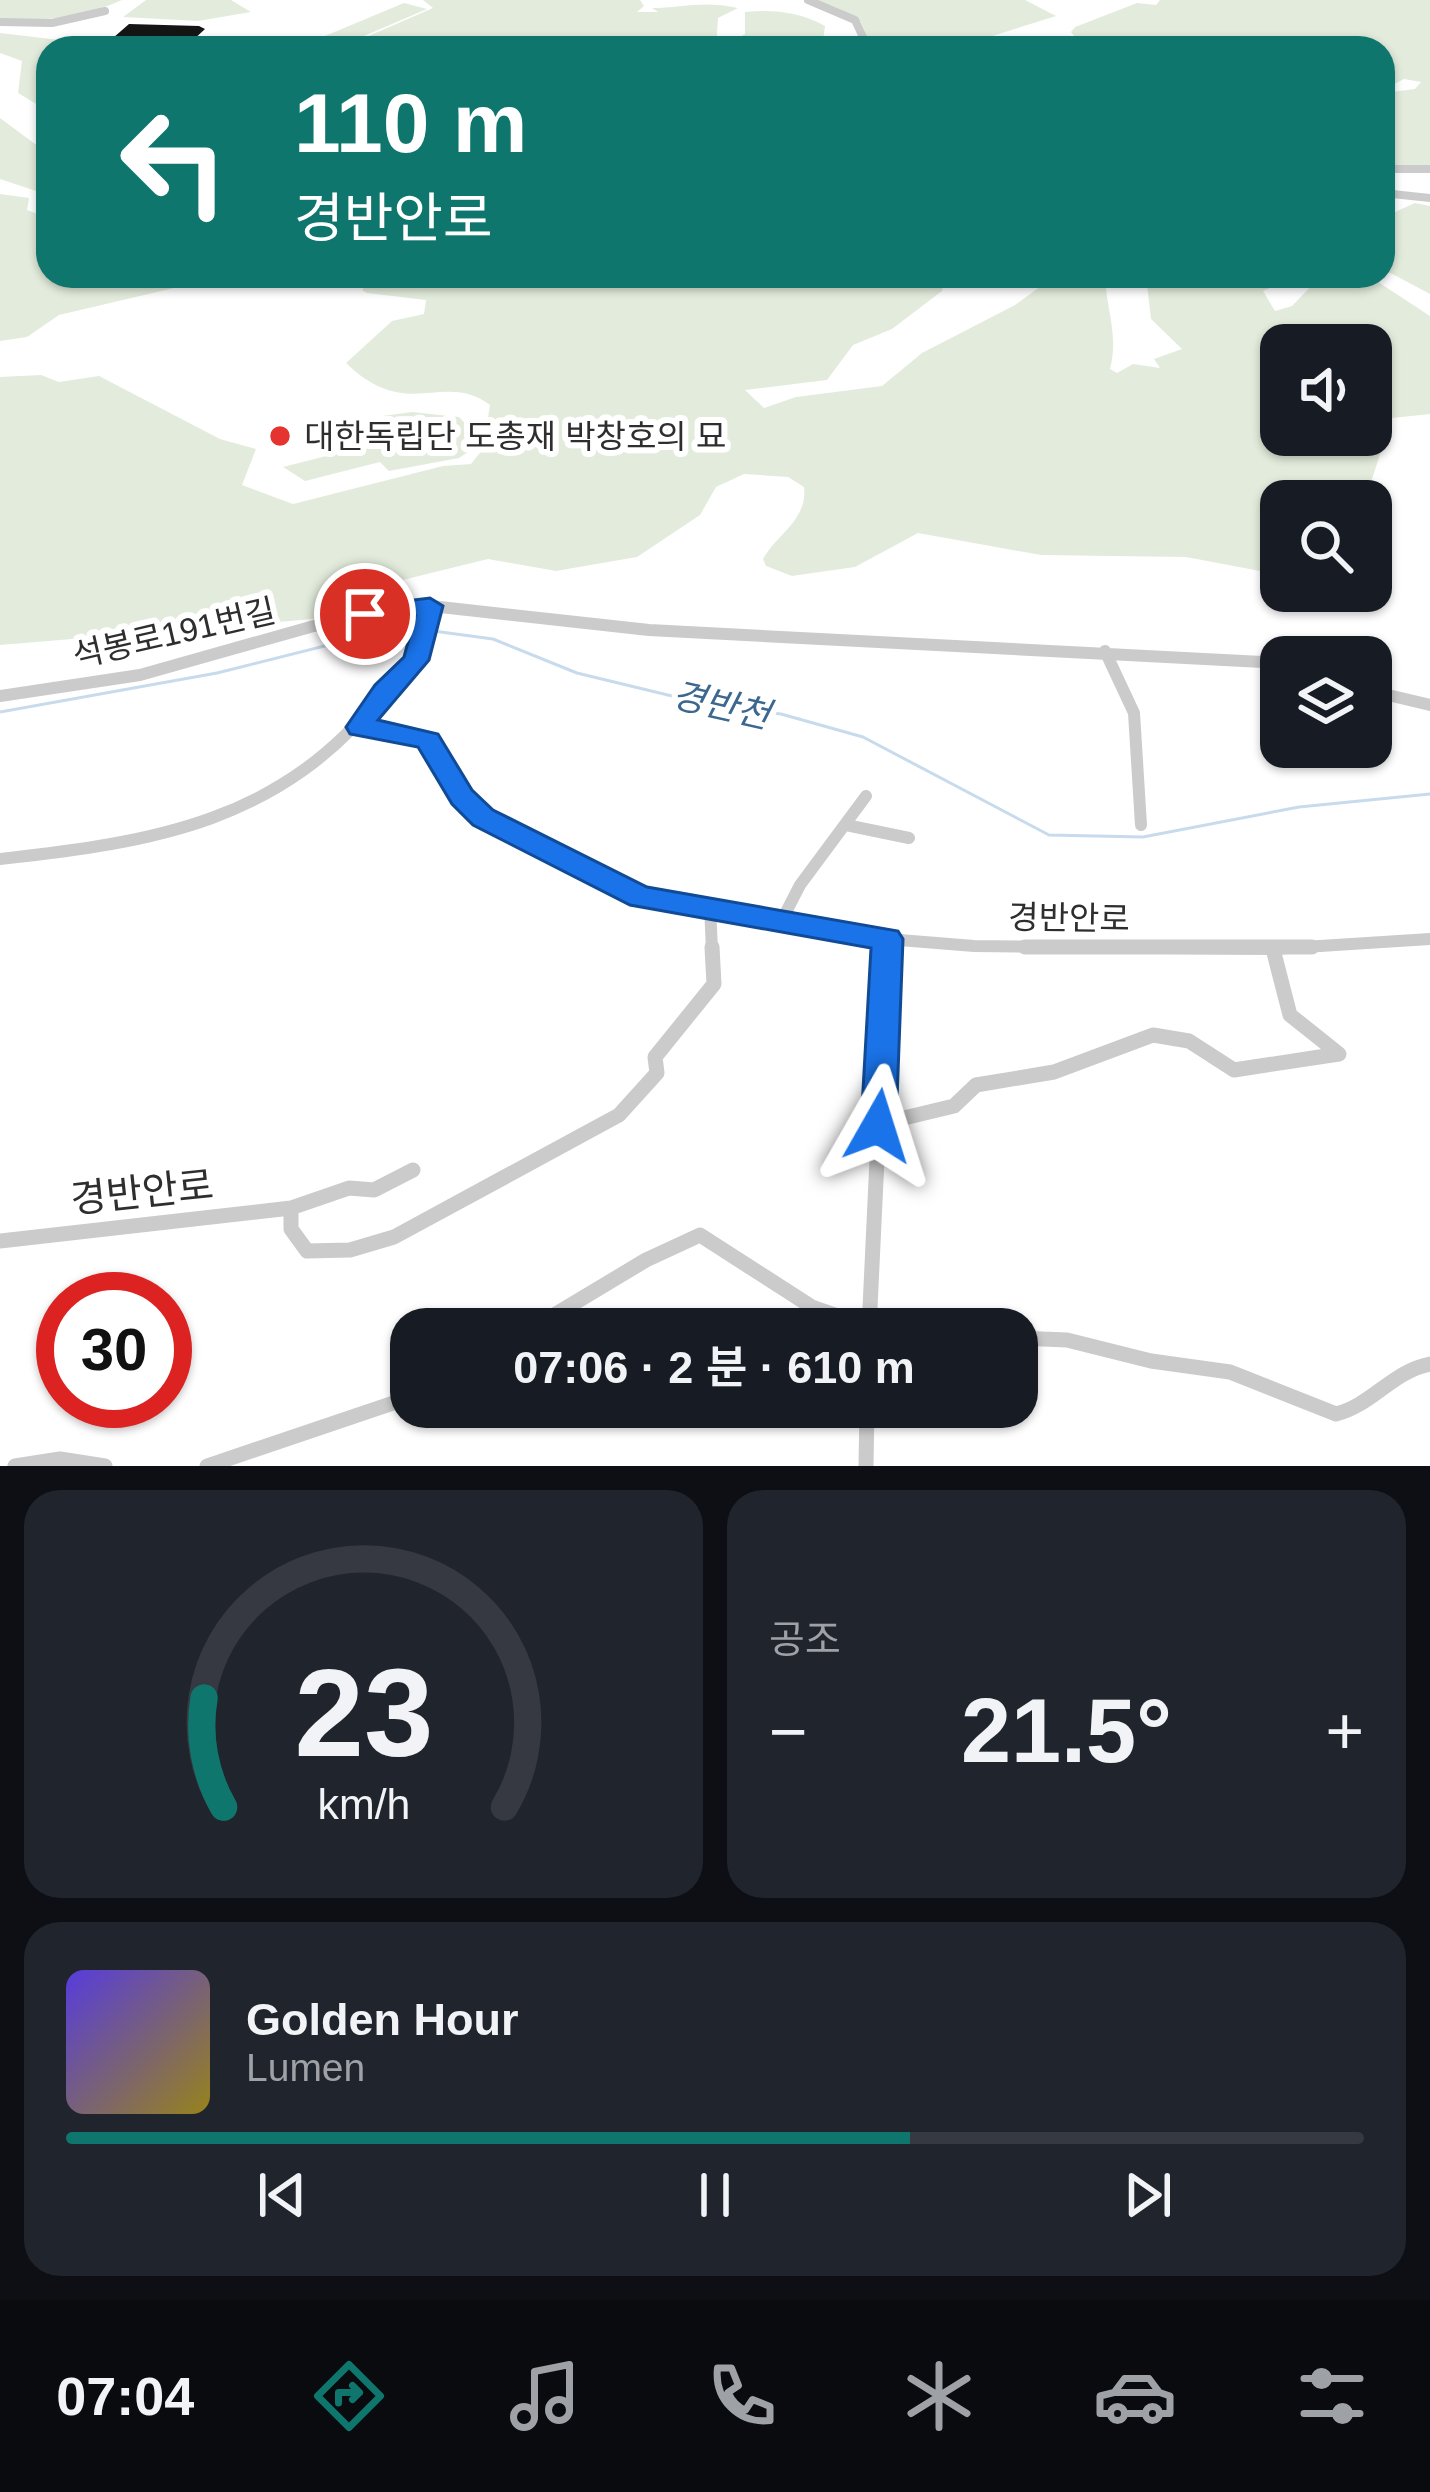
<!DOCTYPE html>
<html lang="ko">
<head>
<meta charset="utf-8">
<style>
	:root { --surface:#171b24; --page:#20242c; --text:#f1f3f6; --muted:#9ea1a6; --line:#363941; --accent:#0f766e }
	body { margin:0; font-family:Arial,"Noto Sans KR",sans-serif; background:var(--page); color:var(--text); height:100vh; display:flex; flex-direction:column; font-size:45px; white-space:nowrap }
	* { box-sizing:border-box; margin:0 }
	p { font-size:39px; color:var(--muted) }
	.icon { flex:none; width:66px; height:66px; fill:none; stroke:currentColor; stroke-width:2; stroke-linecap:round; stroke-linejoin:round }
	.map { position:relative; height:1466px; overflow:hidden }
	.panel { display:flex; flex-direction:column; gap:24px; padding:24px; background:#0d0f14; flex:1 }
	.panel>* { flex:none }
	.top-card { position:absolute; left:36px; top:36px; width:1359px; height:252px; border-radius:36px; box-shadow:0 3px 9px #0004; background:#0f766e; color:#fff; overflow:hidden }
	.tools { position:absolute; left:1260px; top:324px; display:grid; gap:24px }
	.tools a { display:grid; place-items:center; width:132px; height:132px; border-radius:24px; background:var(--surface); box-shadow:0 3px 9px #0004; font-size:60px }
	.speed { position:absolute; left:36px; top:1272px; display:flex; gap:24px; font-size:60px; font-weight:700; text-align:center }
	.speed>* { display:grid; place-content:center; width:156px; height:156px; border-radius:50%; background:var(--surface); box-shadow:0 3px 9px #0004; line-height:1 }
	.speed .limit { border:18px solid #d22; background:#fff; color:#111 }
	.pin { position:absolute; display:grid; place-items:center; width:102px; height:102px; color:#fff; margin:-51px; border:6px solid #fff; border-radius:50%; box-shadow:0 3px 12px #0007 }
	.me { position:absolute; width:132px; margin:-66px; rotate:6deg; stroke-linejoin:round; filter:drop-shadow(0 0 9px #0008) }
	.turn { display:flex; align-items:center; gap:42px; height:252px; padding:0 60px; font-size:54px }
	.turn .icon { width:156px; height:156px; stroke-width:2.5 }
	.turn b { display:block; font-size:84px; line-height:102px }
	.big { font-size:90px; font-weight:600; line-height:1.1 }
	.panel .widget { flex:1; display:flex; flex-direction:column; justify-content:center; gap:18px; min-width:0; padding:0 42px; border-radius:36px; background:var(--page) }
	.panel .dial { align-items:center; gap:0 }
	.dial svg { height:312px; overflow:visible; fill:none; stroke:var(--line); stroke-width:7; stroke-linecap:round; text-anchor:middle }
	.dial text { fill:var(--text); stroke:none }
	.song { display:flex; align-items:center; gap:36px }
	.cover { width:144px; height:144px; border-radius:18px; background:linear-gradient(135deg,hsl(250 70% 55%),hsl(50 70% 35%)) }
	.played { height:12px; border-radius:6px; background:linear-gradient(90deg,var(--accent) 65%,var(--line) 65%) }
	.keys { display:flex; justify-content:space-around; direction:ltr }
	.heat { display:flex; justify-content:space-between; align-items:center; font-size:66px; direction:ltr }
	.panel .tiles { flex:1; display:grid; gap:24px; grid-template-columns:1fr 1fr }
	.widget:last-child { grid-column:span 2 }
	.trip { position:absolute; left:390px; top:1308px; width:648px; height:120px; border-radius:36px; background:var(--surface); box-shadow:0 3px 9px #0004; font-weight:600; line-height:120px; text-align:center }
	.tab-bar { display:flex; height:192px; justify-content:space-around; align-items:center; background:#090b0e; color:var(--muted) }
	.tab-bar .icon { width:84px; height:84px }
	.tab-bar .current { color:var(--accent) }
	.tab-bar b { font-size:54px; color:var(--text) }
	.map>svg:first-child { display:block }
	.green { fill:#e3ecdc; fill-rule:evenodd }
	.lines { fill:none; stroke-linecap:round; stroke-linejoin:round }
	.stream { stroke:#c8dbec; stroke-width:3 }
	.building { fill:#151515 }
	.street-far2 { stroke:#cbcbcb; stroke-width:8 }
	.street-far1 { stroke:#cbcbcb; stroke-width:12 }
	.street { stroke:#cbcbcb; stroke-width:15 }
	.route { fill:#1a73e8; stroke:#114b97; stroke-width:3 }
	.poi-dot { fill:#e53330; stroke:#fff; stroke-width:4.5 }
	.labels { text-anchor:middle; dominant-baseline:central; stroke-width:12; stroke-linejoin:round; paint-order:stroke }
	.poi-label { font-size:33px; fill:#2e2e2e; stroke:#fff; text-anchor:start }
	.street-label { font-size:33px; fill:#2e2e2e; stroke:#fff }
	.water-label { font-size:36px; font-style:italic; fill:#3c6890; stroke:#fff }
	.near-street-label { font-size:39px; fill:#2e2e2e; stroke:#fff }
</style>
</head>
<body>
<div class="map">
<svg width="1430" height="1466" viewBox="0 0 1430 1466">
	<rect width="100%" height="100%" fill="#fff"/>
	<path class="green" d="M0,0H122C82,18 43,22 0,19Z
		M146,0H231L251,12L198,21L123,17Z
		M423,0H640L644,6L637,12H658L652,8C679,8 704,0 738,8L718,18L716,48H341L433,8Z
		M813,0H1025L1056,16L954,48H871L861,22Z
		M1160,0H1430V168H1383V93L1415,89L1421,82L1404,79L1383,90V48H1056L1046,41H1078L1071,32L1075,27L1137,3L1156,5Z
		M404,3L427,9L336,48L313,41Z
		M745,12C772,9 801,12 825,26L823,40L830,48H744L735,40L745,34Z
		M0,33L128,48H210H48V111L18,93L22,61L0,53Z
		M0,118L35,144L48,145V195L0,179Z
		M0,194L29,198L27,210L48,218V240L43,244L48,247V276H225L59,315L27,337L0,341Z
		M1415,203L1430,206V294L1383,269V210L1395,212Z
		M331,276H939L944,281L942,291L892,329L853,345L827,380L745,390L764,408L796,397L882,386L922,353L1015,305L1055,276H1105C1106,309 1119,335 1110,369L1117,373L1133,364L1160,368L1154,359L1182,349L1151,319L1146,276H1296L1263,291L1275,311L1292,306L1318,279L1369,276L1430,316V414L1392,418L1371,482L1358,501H1281V575L1186,557L1041,555L918,533L855,567L792,576L766,566L763,559C776,535 808,520 804,487L788,477L744,474L716,487L700,515L637,557L556,571L488,559L362,590L325,618L0,645V377L41,375L59,382L99,376L220,439L256,449L242,485L293,504L443,466L471,464L483,449L490,405C442,370 408,423 346,363L392,321L424,314L426,300L367,293L362,290L366,285ZM1281,345H1371V435H1281Z
		M412,412L459,417L474,433L471,450L459,458L389,471L380,462L305,481L283,467L334,454L340,445L368,446L370,427L346,425L353,420Z"/>
	<g class="lines">
		<path class="stream" d="M426,630L493,639L577,673L705,704L781,714L863,737L1049,835L1143,837L1299,807L1430,794
			M0,712L217,673L396,628L416,629"/>
	</g>
	<path class="building" d="M129,24L199,26L205,29L191,42L113,38Z"/>
	<g class="lines">
		<path class="street-far2" d="M808,0L855,20L868,48
			M0,22L52,23L105,11
			M1383,169H1430
			M1383,193L1430,198"/>
		<path class="street-far1" d="M1105,651L1134,713L1141,825
			M1371,691L1430,705
			M0,696L140,675L328,622L431,606L649,630L1281,663
			M360,727L421,736L483,818L641,897L887,939L974,946L1273,949L1430,939
			M846,825L909,838
			M0,859C155,842 282,822 383,693C407,663 422,644 431,606
			M710,907L712,950
			M783,918L800,885L866,796
			M887,950V939"/>
		<path class="street" d="M1025,947H1312
			M879,1124L954,1106L976,1085L1054,1072L1153,1035L1189,1041L1234,1070L1339,1054L1290,1015L1273,949
			M291,1208V1229L307,1251L350,1250L394,1237L619,1115L657,1073L655,1057L714,984L712,947
			M0,1241L291,1208L349,1188L374,1190L413,1170
			M531,1329L646,1260L700,1235L812,1307L875,1329
			M869,1329L887,947
			M1017,1338L1067,1340L1151,1361L1230,1372L1336,1414C1372,1405 1393,1371 1430,1364
			M15,1466L60,1459L105,1466
			M207,1466L411,1397
			M866,1466L867,1407"/>
	</g>
	<path class="route" d="M430,598L443,606L429,660L378,720L438,734L472,790L493,810L647,887L898,931L903,939L896,1126L891,1136L878,1140L866,1136L861,1126L871,948L630,905L473,825L452,804L418,747L350,734L346,727L375,685L404,657L415,616L365,622L352,614L365,606Z"/>
	<circle class="poi-dot" cx="280" cy="436" r="12"/>
	<g class="labels">
		<g class="poi-label">
			<text x="304" y="436">대한독립단 도총재 박창호의 묘</text>
		</g>
		<g class="street-label">
			<text transform="translate(174 633) rotate(-13)">석봉로191번길</text>
			<text transform="translate(1069 918) rotate(1)">경반안로</text>
		</g>
		<g class="water-label">
			<text transform="translate(721 705) rotate(13)">경반천</text>
		</g>
		<g class="near-street-label">
			<text transform="translate(142 1192) rotate(-6)">경반안로</text>
		</g>
	</g>
</svg>
<div class="tools">
<a><svg class="icon" aria-label="sound" viewBox="0 0 24 24"><path d="M4 9h4l5-4v14l-5-4H4zM17 9q2 3 0 6"/></svg></a>
<a><svg class="icon" aria-label="search" viewBox="0 0 24 24"><circle cx="10" cy="10" r="6"/><path d="M15 15l6 6"/></svg></a>
<a><svg class="icon" aria-label="layers" viewBox="0 0 24 24"><path d="M12 4l9 5-9 5-9-5zM3 14l9 5 9-5"/></svg></a>
</div>
<div class="speed"><div class="limit">30</div></div>
<div class="pin" style="left:365px;top:614px;background:#d93025"><svg class="icon" aria-label="arrive" viewBox="0 0 24 24"><path d="M6 21V4h12l-3 4 3 4H6"/></svg></div>
<svg class="me" style="left:878px;top:1126px" viewBox="-20 -20 40 40"><path d="M0-17L14 15 0 8-14 15z" fill="#1a73e8" stroke="#fff" stroke-width="4"/></svg>
<div class="trip">07:06 · 2 분 · 610 m</div>
<div class="top-card">
<div class="turn"><svg class="icon" aria-label="left" viewBox="0 0 24 24"><path d="M17 20v-9H6M10 6l-5 5 5 5"/></svg><div><b>110 m</b>경반안로</div></div>
</div>
</div>
<section class="panel">
<div class="tiles">
<div class="widget dial"><svg viewBox="0 0 100 80">
<path d="M14 69A42 42 0 1 1 86 69"/>
<path d="M14 69A42 42 0 0 1 9 41" stroke="#0f766e"/>
<text x="50" y="56" font-size="32" font-weight="700">23</text>
<text x="50" y="72" font-size="11">km/h</text>
</svg></div>
<div class="widget"><p>공조</p>
<div class="heat"><a>−</a><b class="big">21.5°</b><a>+</a></div>
</div>
<div class="widget">
<div class="song"><i class="cover"></i><div><b>Golden Hour</b><p>Lumen</p></div></div>
<div class="played"></div>
<div class="keys"><svg class="icon" aria-label="previous" viewBox="0 0 24 24"><path d="M18 5L8 12l10 7zM5 5v14"/></svg><svg class="icon" aria-label="pause" viewBox="0 0 24 24"><path d="M8 5v14M16 5v14"/></svg><svg class="icon" aria-label="next" viewBox="0 0 24 24"><path d="M6 5l10 7-10 7zM19 5v14"/></svg></div>
</div>
</div>
</section>
<nav class="tab-bar">
<b>07:04</b>
<svg class="icon current" aria-label="directions" viewBox="0 0 24 24"><path d="M12 3l9 9-9 9-9-9zM9 14v-3h6M13 9l2 2-2 2"/></svg>
<svg class="icon" aria-label="music" viewBox="0 0 24 24"><path d="M9 18V5l10-2v13"/><circle cx="6" cy="18" r="3"/><circle cx="16" cy="16" r="3"/></svg>
<svg class="icon" aria-label="phone" viewBox="0 0 24 24"><path d="M5 4h4l2 5-3 2q2 4 5 5l2-3 5 2v4C11 20 4 13 5 4z"/></svg>
<svg class="icon" aria-label="climate" viewBox="0 0 24 24"><path d="M12 3v18M4 7l16 10M4 17L20 7"/></svg>
<svg class="icon" aria-label="car" viewBox="0 0 24 24"><path d="M5 17H2v-5l4-1 3-4h7l3 4 3 1v5h-3M9 17h6M6 11h13"/><circle cx="7" cy="17" r="2"/><circle cx="17" cy="17" r="2"/></svg>
<svg class="icon" aria-label="filters" viewBox="0 0 24 24"><path d="M4 7h16M4 17h16"/><circle cx="9" cy="7" r="2"/><circle cx="15" cy="17" r="2"/></svg>
</nav>
</body>
</html>
